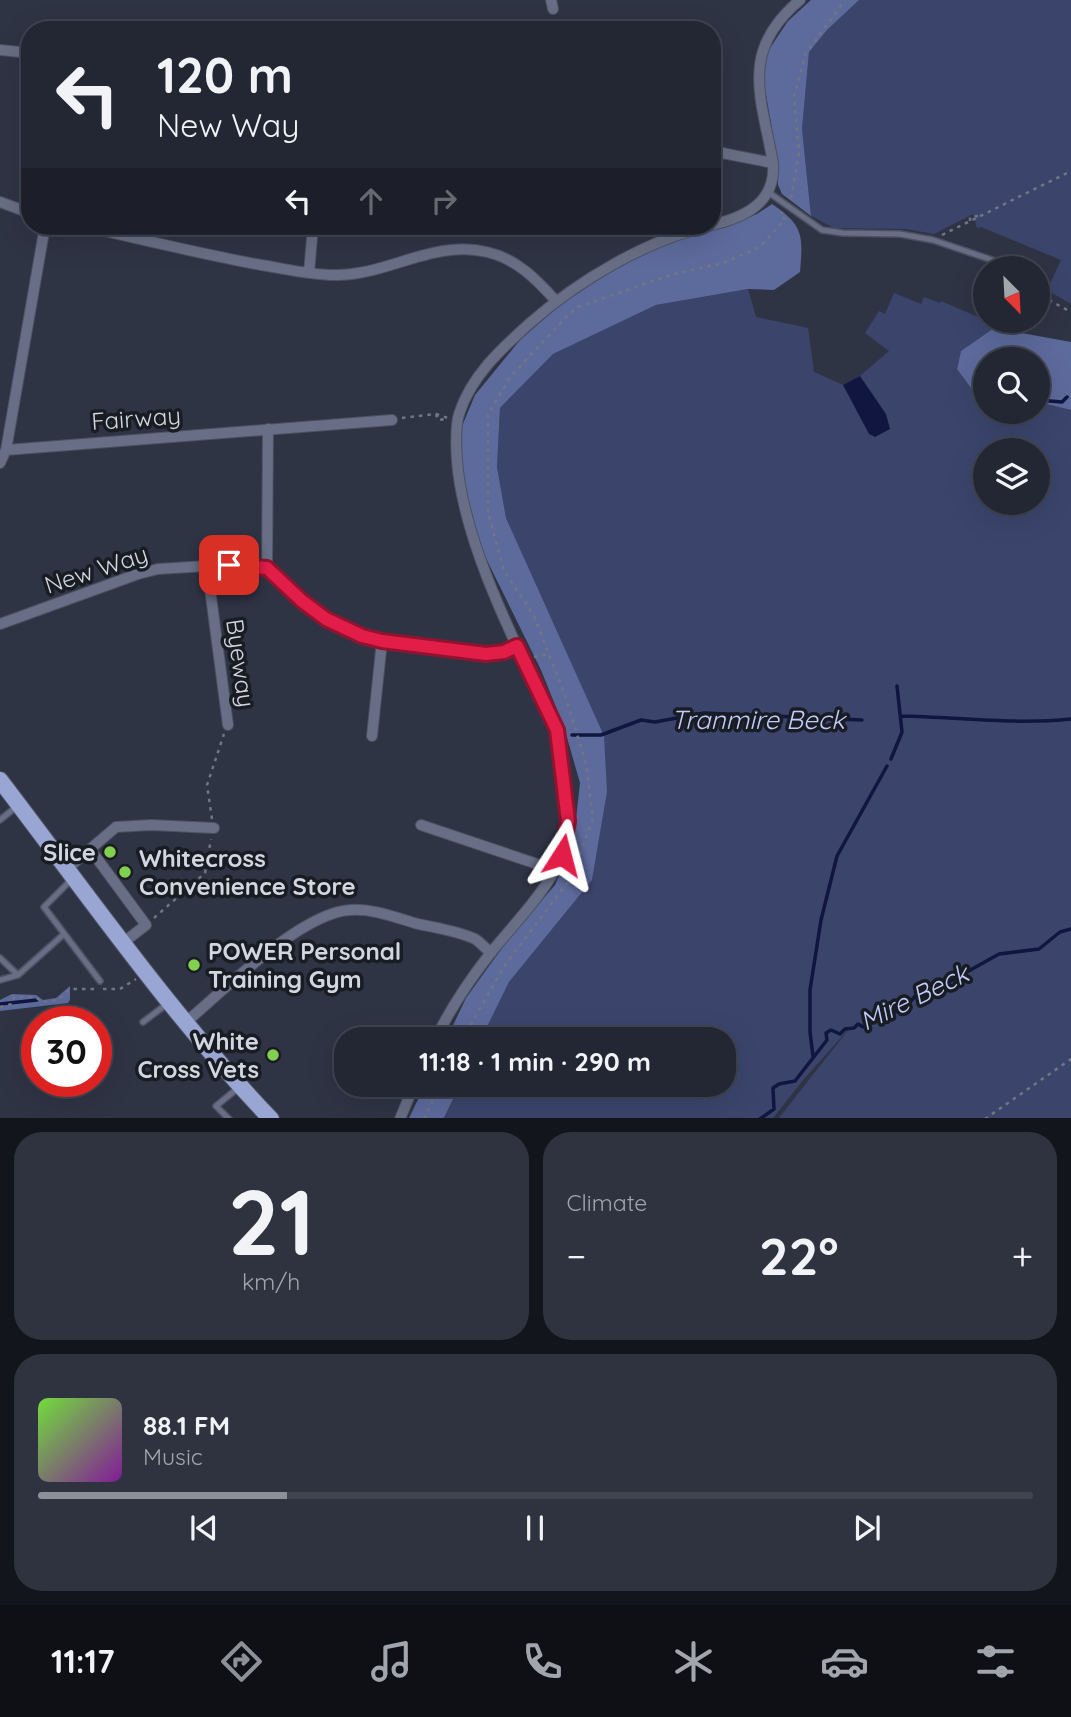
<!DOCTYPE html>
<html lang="en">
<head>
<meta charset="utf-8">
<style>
	:root { --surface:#232734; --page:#2f3340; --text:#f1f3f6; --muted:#a3a5ac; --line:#40444f; --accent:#8c9099 }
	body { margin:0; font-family:Quicksand,sans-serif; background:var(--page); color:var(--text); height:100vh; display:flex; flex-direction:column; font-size:26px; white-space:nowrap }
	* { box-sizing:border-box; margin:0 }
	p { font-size:23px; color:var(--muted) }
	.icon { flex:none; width:38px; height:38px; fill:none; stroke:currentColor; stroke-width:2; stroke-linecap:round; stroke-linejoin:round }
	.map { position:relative; height:1118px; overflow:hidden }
	.details { display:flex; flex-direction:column; gap:14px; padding:14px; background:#13151d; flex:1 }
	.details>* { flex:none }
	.hud { position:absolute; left:21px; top:21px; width:700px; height:214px; border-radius:28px; box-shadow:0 7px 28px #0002,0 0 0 2px var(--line); background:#232734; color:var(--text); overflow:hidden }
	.needle { width:46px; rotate:156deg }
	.tools { position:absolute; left:973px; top:256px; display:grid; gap:14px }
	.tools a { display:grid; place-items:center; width:77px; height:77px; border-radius:50%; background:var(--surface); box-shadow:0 7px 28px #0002,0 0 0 2px var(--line); font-size:35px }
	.speed { position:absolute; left:21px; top:1006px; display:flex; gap:14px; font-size:35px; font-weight:700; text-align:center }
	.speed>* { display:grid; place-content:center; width:91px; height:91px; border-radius:50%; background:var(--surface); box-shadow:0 7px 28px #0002,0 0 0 2px var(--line); line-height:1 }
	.speed .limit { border:10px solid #d22; background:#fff; color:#111 }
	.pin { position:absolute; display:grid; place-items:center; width:60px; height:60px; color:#fff; margin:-30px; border-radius:14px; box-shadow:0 4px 10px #0006 }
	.me { position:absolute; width:77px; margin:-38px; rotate:9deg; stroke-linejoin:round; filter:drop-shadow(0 0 5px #0008) }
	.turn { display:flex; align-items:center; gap:24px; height:147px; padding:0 21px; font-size:32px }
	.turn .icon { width:91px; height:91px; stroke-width:2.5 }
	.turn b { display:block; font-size:49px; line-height:60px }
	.lanes { display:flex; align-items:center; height:66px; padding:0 21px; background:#0003; justify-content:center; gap:35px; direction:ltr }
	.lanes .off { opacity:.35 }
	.big { font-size:52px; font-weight:700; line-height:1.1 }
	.details .widget { flex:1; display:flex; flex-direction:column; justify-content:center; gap:10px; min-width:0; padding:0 24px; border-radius:28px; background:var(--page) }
	.details .dial { align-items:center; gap:0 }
	.dial b { font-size:91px; line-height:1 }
	.song { display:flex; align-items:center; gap:21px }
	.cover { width:84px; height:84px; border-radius:10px; background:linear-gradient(135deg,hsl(100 70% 55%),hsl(290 70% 35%)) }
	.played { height:7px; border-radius:4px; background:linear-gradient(90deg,var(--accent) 25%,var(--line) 25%) }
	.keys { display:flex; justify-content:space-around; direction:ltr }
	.heat { display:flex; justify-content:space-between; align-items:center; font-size:38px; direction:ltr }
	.details .tiles { flex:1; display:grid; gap:14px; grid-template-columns:1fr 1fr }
	.widget:last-child { grid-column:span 2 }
	.trip { position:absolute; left:334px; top:1027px; width:402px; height:70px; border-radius:28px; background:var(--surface); box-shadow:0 7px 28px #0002,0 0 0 2px var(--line); font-weight:700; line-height:70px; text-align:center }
	.dock { display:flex; height:112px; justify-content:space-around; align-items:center; background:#0e1015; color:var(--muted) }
	.dock .icon { width:49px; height:49px }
	.dock .selected { color:var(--accent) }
	.dock b { font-size:32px; color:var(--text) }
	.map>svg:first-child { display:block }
	.green { fill:#3b456c; fill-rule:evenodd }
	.forest { fill:#5d6a9c }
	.water { fill:#101640 }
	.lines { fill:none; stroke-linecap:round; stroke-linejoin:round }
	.stream { stroke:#101640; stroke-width:3.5 }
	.lane-casing { stroke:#4c5161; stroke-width:8 }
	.street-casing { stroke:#4c5161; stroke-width:12 }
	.primary-casing { stroke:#4c5161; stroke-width:18 }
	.path { stroke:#717684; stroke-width:2.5; stroke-dasharray:3.5 5; stroke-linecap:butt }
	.lane { stroke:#686e85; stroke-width:5 }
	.street { stroke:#686e85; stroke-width:10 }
	.primary { stroke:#99a6d4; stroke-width:16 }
	.route-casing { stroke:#92132f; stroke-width:18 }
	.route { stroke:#e11d48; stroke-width:12 }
	.poi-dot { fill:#82d04f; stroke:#1a1c24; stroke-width:2.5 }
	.labels { text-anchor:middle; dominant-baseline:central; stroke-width:7; stroke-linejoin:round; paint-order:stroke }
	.street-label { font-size:24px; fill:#d2d6e1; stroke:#1a1c24 }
	.poi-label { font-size:24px; font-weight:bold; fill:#d2d6e1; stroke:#1a1c24; text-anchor:end }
	.water-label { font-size:26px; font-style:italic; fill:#c0cdfb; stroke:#1a1c24 }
</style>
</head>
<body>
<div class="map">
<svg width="1071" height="1119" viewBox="0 0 1071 1119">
	<rect width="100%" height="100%" fill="#2f3445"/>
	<path class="green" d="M859,0H1071V304L1047,290L1061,260L981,227L977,228L973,214L934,234L906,229L834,228L811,216L802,129L809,51L827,30Z
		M748,289L756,317L808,328L814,372L843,385L860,376L889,351L865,333L879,311L885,314L894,293L921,304L924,297L940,303L941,301L985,320H1004L1016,325L994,328L961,351L957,369L985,407V411L990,413L998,411H1038V402L1071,410V1118H779L853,1024L803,1080L773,1118L444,1119L460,1085H724V1040L481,1039L509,982L592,880L607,792L551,621L506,518L497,467L500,408L553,354L656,305ZM985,450H1038V502H985Z"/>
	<path class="forest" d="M811,0H859L827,30L809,52L802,129L811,216L782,194L778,185V163L763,78L766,54L788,21Z
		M772,204C804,226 803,235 800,272L774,290L748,289L656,305L553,354L500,408L497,467L506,518L604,736L607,792L592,880L509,982L481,1039L446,1040L466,998L510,937L555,885L569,852L576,819L580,783L564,727L541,670L475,536L464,488L460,431L475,395L520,340L560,305L643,250L731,224L757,214Z
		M994,328L1071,342V410L1038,402V359H985V407L957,369L961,351Z
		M70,986V1000L68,1003L0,1011V1000L12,994L36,995L43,1000L56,998Z
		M425,1085H460L444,1118H409Z"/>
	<path class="water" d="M860,376L886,414L890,429L875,437L869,434L843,385Z"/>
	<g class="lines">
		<path class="stream" d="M1038,400L1062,402L1067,397
			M901,716C958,717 1014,725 1071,719
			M572,735H601L641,720L655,722L704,713L862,720
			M891,759L902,732L897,686
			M0,1004L37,1000
			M813,1056L810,1032V990L821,920L837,856L887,766
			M760,1119L774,1109L773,1088L779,1084L795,1081L827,1040L826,1033L831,1030L840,1034L845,1029L854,1028L858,1024L863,1027C878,1019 912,1008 917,992L940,987L999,954L1039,949L1060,932L1071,929"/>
		<defs>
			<path id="lane" d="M768,192L822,230L843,233L900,234L933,240L1001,263L1006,268
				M1038,293L1042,296
				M0,820L16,807
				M72,879L44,907L100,981
				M0,958L18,975L64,934
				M0,980L18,975
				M143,1022L167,1004
				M229,1119L216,1106L238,1088"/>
			<path id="street" d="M551,0L553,9
				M0,50L30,53
				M712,151L773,163
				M0,202L30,213
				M712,225C746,217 776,202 773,163C761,96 739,51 800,0
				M83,226C143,240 201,254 261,265C286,269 311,275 335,275C387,276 433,239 487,252C517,259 536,279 556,301
				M309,273L313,226
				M6,450L392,420
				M0,463L6,450L45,226
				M207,566L228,725
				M267,568L268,429
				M0,624L138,574L158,569L207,566L252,565L267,568L302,601L326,619L362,636L382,641L486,654L504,652L517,646
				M372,736L382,641
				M421,825L555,870
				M90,849L146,925L124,942
				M68,868L116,827L151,825L214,828
				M185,1023C224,990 301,913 350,910C373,908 397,918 418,924C436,928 458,931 475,939C480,942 486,949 491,953
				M435,1040C450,1009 468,982 489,955C521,914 566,877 568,821C568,804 561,742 556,727C546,702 533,679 521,655C494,598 462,524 457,461C456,446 455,427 459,414C471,376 501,349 530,323C578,281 646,240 709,226
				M400,1119L414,1085"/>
			<path id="primary" d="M0,780C88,895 171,1015 271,1119"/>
		</defs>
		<use href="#lane" class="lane-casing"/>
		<use href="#street" class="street-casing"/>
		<use href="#primary" class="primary-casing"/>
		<path class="path" d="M791,198L799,153L794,96L806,53L845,0
			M970,221V217L979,216
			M942,235L1071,171
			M1049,300L1071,312
			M436,414L438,420L446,419
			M402,418L436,414L448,418
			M534,657L548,654
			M212,819L207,785L224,734
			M154,918L205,873L211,839
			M103,989H120L136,979
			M0,1007L12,1004L14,997H35L43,1002L58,1000L70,989H97
			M462,1040L505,965L570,879L593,819L586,764L565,695L534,616L504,571L488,512V415L510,377L568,315L578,307L670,275L723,263L760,247L785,219L780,215L782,212
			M424,1119L440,1085
			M985,1119L1071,1059"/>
		<use href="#lane" class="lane"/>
		<use href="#street" class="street"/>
		<use href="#primary" class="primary"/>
	</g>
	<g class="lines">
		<defs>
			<path id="route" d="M229,565L267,568L302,601L326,619L362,636L382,641L486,654L504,652L517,646L557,730L568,821L562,855"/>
		</defs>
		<use href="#route" class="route-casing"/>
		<use href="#route" class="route"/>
	</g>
	<g class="poi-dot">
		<circle cx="110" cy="852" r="7"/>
		<circle cx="125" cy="872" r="7"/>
		<circle cx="194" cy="965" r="7"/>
		<circle cx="273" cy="1055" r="7"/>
	</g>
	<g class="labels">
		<g class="street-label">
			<text transform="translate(136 418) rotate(-4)">Fairway</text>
			<text transform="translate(96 569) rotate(-18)">New Way</text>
			<text transform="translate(241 663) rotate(82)">Byeway</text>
		</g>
		<g class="poi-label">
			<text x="96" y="852">Slice</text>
			<text x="139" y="858" text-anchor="start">Whitecross<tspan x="139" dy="28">Convenience Store</tspan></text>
			<text x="208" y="951" text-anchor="start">POWER Personal<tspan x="208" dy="28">Training Gym</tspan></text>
			<text x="259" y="1041">White<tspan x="259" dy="28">Cross Vets</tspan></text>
		</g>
		<g class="water-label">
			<text x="758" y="719">Tranmire Beck</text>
			<text transform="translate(914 997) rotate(-26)">Mire Beck</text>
		</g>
	</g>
</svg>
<div class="tools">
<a><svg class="needle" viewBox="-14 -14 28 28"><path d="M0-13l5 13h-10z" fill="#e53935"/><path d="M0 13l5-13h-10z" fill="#a3a5ac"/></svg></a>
<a><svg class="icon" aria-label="search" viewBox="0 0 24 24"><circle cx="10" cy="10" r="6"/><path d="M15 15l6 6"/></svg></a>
<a><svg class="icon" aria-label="layers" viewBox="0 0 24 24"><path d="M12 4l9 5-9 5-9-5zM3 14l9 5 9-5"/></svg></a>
</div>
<div class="speed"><div class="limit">30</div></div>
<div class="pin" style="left:229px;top:565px;background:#d93025"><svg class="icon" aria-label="arrive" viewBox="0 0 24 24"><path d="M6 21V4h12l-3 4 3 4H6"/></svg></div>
<svg class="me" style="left:562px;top:855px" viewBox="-20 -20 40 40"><path d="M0-17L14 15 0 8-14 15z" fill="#e11d48" stroke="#fff" stroke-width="4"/></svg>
<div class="trip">11:18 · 1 min · 290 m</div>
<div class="hud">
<div class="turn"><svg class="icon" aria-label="left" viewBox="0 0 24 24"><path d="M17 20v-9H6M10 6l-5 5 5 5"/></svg><div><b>120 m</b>New Way</div></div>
<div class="lanes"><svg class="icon" aria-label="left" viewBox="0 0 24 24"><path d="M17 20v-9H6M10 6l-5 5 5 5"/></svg><svg class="icon off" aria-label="ahead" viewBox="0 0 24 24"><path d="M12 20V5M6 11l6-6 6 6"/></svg><svg class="icon off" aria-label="right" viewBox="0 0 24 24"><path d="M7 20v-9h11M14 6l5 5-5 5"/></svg></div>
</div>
</div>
<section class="details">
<div class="tiles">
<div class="widget dial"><b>21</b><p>km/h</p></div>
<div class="widget"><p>Climate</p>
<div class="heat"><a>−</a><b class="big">22°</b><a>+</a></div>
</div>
<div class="widget">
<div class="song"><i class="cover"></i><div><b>88.1 FM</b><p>Music</p></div></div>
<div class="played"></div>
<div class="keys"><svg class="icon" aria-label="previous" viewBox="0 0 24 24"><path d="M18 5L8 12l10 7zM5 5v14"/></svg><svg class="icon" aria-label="pause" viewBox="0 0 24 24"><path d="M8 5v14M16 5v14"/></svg><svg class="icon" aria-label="next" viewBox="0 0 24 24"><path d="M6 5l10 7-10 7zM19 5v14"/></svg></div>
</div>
</div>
</section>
<nav class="dock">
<b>11:17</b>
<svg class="icon selected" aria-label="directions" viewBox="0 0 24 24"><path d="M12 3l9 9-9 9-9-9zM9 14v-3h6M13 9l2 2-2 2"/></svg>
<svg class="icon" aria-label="music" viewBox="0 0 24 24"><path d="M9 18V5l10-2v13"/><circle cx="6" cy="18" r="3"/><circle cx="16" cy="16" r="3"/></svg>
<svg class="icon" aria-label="phone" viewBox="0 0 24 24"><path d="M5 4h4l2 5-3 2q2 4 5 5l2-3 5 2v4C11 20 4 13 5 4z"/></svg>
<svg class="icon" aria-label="climate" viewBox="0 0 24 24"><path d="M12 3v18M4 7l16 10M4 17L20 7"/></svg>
<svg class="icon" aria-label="car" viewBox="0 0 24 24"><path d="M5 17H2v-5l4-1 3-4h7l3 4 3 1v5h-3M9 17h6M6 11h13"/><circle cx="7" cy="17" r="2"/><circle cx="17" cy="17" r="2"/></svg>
<svg class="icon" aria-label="filters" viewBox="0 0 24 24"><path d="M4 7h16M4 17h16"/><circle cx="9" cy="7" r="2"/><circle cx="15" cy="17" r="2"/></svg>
</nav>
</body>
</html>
